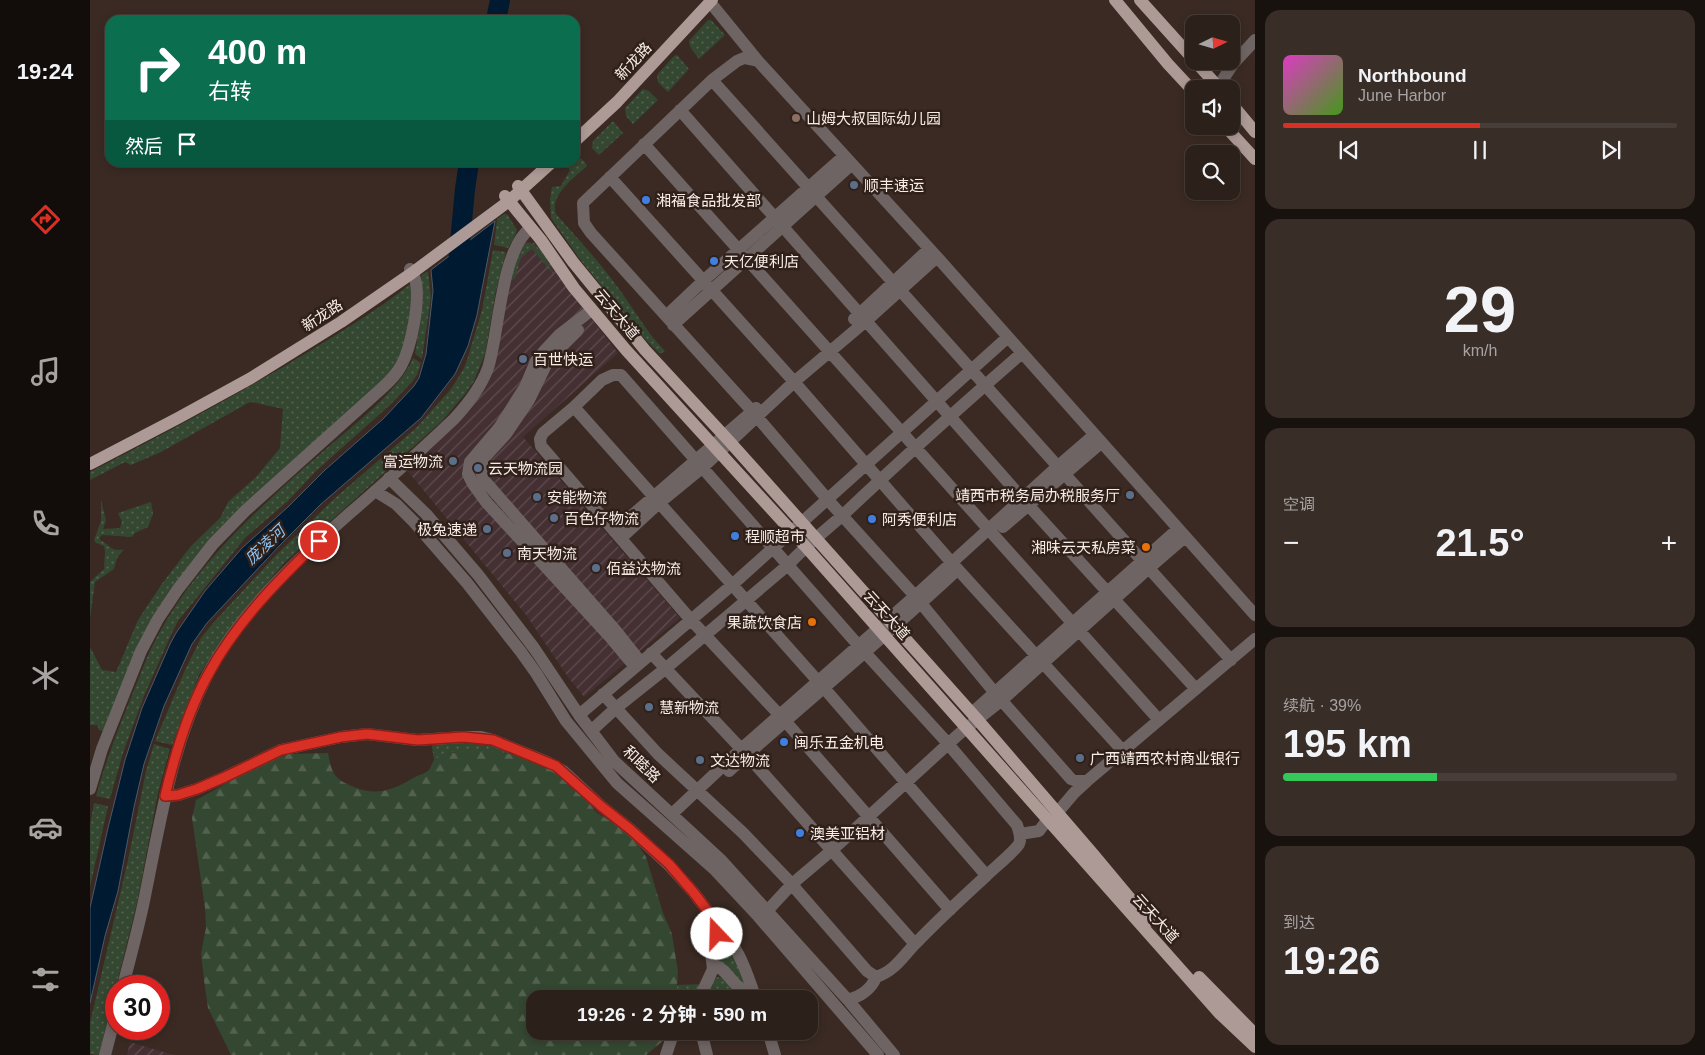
<!DOCTYPE html>
<html lang="zh">
<head>
<meta charset="utf-8">
<style>
	:root { --surface:#2c201a; --page:#382d27; --text:#f1f3f6; --muted:#a6a3a2; --line:#483e39; --accent:#d93025 }
	body { margin:0; font-family:Arial,"Noto Sans SC",sans-serif; background:var(--page); color:var(--text); height:100vh; display:flex; flex-direction:column; font-size:19px; white-space:nowrap }
	* { box-sizing:border-box; margin:0 }
	p { font-size:16px; color:var(--muted) }
	.icon { flex:none; width:28px; height:28px; fill:none; stroke:currentColor; stroke-width:2; stroke-linecap:round; stroke-linejoin:round }
	.map { position:relative; flex:1; overflow:hidden }
	.sheet { display:flex; flex-direction:column; gap:10px; padding:10px; background:#18120e; width:450px }
	.sheet>* { flex:none }
	.guide { position:absolute; left:15px; top:15px; width:475px; height:152px; border-radius:15px; box-shadow:0 2px 8px #0003,0 0 0 1px var(--line); background:#0b6e4f; color:#fff; overflow:hidden }
	.needle { width:32px; rotate:85deg }
	.fabs { position:absolute; left:1095px; top:15px; display:grid; gap:10px }
	.fabs a { display:grid; place-items:center; width:55px; height:55px; border-radius:10px; background:var(--surface); box-shadow:0 2px 8px #0003,0 0 0 1px var(--line); font-size:25px }
	.speed { position:absolute; left:15px; top:975px; display:flex; gap:10px; font-size:25px; font-weight:700; text-align:center }
	.speed>* { display:grid; place-content:center; width:65px; height:65px; border-radius:50%; background:var(--surface); box-shadow:0 2px 8px #0003,0 0 0 1px var(--line); line-height:1 }
	.speed .limit { border:8px solid #d22; background:#fff; color:#111 }
	.pin { position:absolute; display:grid; place-items:center; width:42px; height:42px; color:#fff; margin:-21px; border:2px solid #fff; border-radius:50%; box-shadow:0 1px 5px #0007 }
	.me { position:absolute; width:55px; margin:-28px; rotate:339deg; stroke-linejoin:round; filter:drop-shadow(0 0 4px #0008) }
	.turn { display:flex; align-items:center; gap:18px; height:105px; padding:0 20px; font-size:22px }
	.turn .icon { width:65px; height:65px; stroke-width:2.5 }
	.turn b { display:block; font-size:35px; line-height:42px }
	.then { display:flex; align-items:center; height:48px; padding:0 20px; background:#0003; gap:10px; font-size:19px }
	.big { font-size:38px; font-weight:700; line-height:1.1 }
	.sheet .tile { flex:1; display:flex; flex-direction:column; justify-content:center; gap:8px; min-width:0; padding:0 18px; border-radius:15px; background:var(--page) }
	.sheet .dial { align-items:center; gap:0 }
	.dial b { font-size:65px; line-height:1 }
	.song { display:flex; align-items:center; gap:15px }
	.cover { width:60px; height:60px; border-radius:8px; background:linear-gradient(135deg,hsl(310 70% 55%),hsl(100 70% 35%)) }
	.played { height:5px; border-radius:2px; background:linear-gradient(90deg,var(--accent) 50%,var(--line) 50%) }
	.keys { display:flex; justify-content:space-around; direction:ltr }
	.heat { display:flex; justify-content:space-between; align-items:center; font-size:28px; direction:ltr }
	.charge { height:8px; border-radius:4px; background:linear-gradient(90deg,#34c759 39%,var(--line) 0) }
	.trip { position:absolute; left:436px; top:990px; width:292px; height:50px; border-radius:15px; background:var(--surface); box-shadow:0 2px 8px #0003,0 0 0 1px var(--line); font-weight:700; line-height:50px; text-align:center }
	main { display:flex; flex:1; min-height:0 }
	.menu { display:flex; flex-direction:column; width:90px; justify-content:space-around; align-items:center; background:#120d0a; color:var(--muted) }
	.menu .icon { width:35px; height:35px }
	.menu .on { color:var(--accent) }
	.menu b { font-size:22px; color:var(--text) }
	.map>svg:first-child { display:block }
	.industrial { fill:url(#industrial-furrows) }
	.grass { fill:url(#grass-dots) }
	.forest { fill:url(#forest-firs) }
	.water { fill:#001a32; stroke:#4a5968 }
	.lines { fill:none; stroke-linecap:round; stroke-linejoin:round }
	.river { stroke:#001a32; stroke-width:20 }
	.minor { stroke:#6e6463; stroke-width:12 }
	.major { stroke:#ad9a96; stroke-width:12 }
	.route-casing { stroke:#8d1f18; stroke-width:12 }
	.route { stroke:#d93025; stroke-width:9 }
	.education-dot { fill:#8d6e63; stroke:#30201a; stroke-width:2 }
	.service-dot { fill:#5c6f8a; stroke:#30201a; stroke-width:2 }
	.shop-dot { fill:#3f7fe0; stroke:#30201a; stroke-width:2 }
	.food-dot { fill:#e8710a; stroke:#30201a; stroke-width:2 }
	.labels { text-anchor:middle; dominant-baseline:central; stroke-width:5; stroke-linejoin:round; paint-order:stroke }
	.street-label { font-size:15px; fill:#f7ece7; stroke:#30201a }
	.poi-label { font-size:15px; fill:#f7ece7; stroke:#30201a; text-anchor:start }
	.water-label { font-size:16px; font-style:italic; fill:#8cc4f4; stroke:#30201a }
</style>
</head>
<body>
<main>
<nav class="menu">
<b>19:24</b>
<svg class="icon on" aria-label="directions" viewBox="0 0 24 24"><path d="M12 3l9 9-9 9-9-9zM9 14v-3h6M13 9l2 2-2 2"/></svg>
<svg class="icon" aria-label="music" viewBox="0 0 24 24"><path d="M9 18V5l10-2v13"/><circle cx="6" cy="18" r="3"/><circle cx="16" cy="16" r="3"/></svg>
<svg class="icon" aria-label="phone" viewBox="0 0 24 24"><path d="M5 4h4l2 5-3 2q2 4 5 5l2-3 5 2v4C11 20 4 13 5 4z"/></svg>
<svg class="icon" aria-label="climate" viewBox="0 0 24 24"><path d="M12 3v18M4 7l16 10M4 17L20 7"/></svg>
<svg class="icon" aria-label="car" viewBox="0 0 24 24"><path d="M5 17H2v-5l4-1 3-4h7l3 4 3 1v5h-3M9 17h6M6 11h13"/><circle cx="7" cy="17" r="2"/><circle cx="17" cy="17" r="2"/></svg>
<svg class="icon" aria-label="filters" viewBox="0 0 24 24"><path d="M4 7h16M4 17h16"/><circle cx="9" cy="7" r="2"/><circle cx="15" cy="17" r="2"/></svg>
</nav>
<div class="map">
<svg width="1165" height="1055" viewBox="0 0 1165 1055">
	<defs>
		<pattern id="industrial-furrows" width="10" height="10" patternUnits="userSpaceOnUse" patternTransform="scale(1.25)"><rect width="10" height="10" fill="#442f32"/><path d="M-1 1l2-2M0 10L10 0M9 11l2-2" fill="none" stroke="#604d50"/></pattern>
		<pattern id="grass-dots" width="8" height="8" patternUnits="userSpaceOnUse" patternTransform="scale(1.25)"><rect width="8" height="8" fill="#344730"/><path d="M2 2h.1M6 6h.1" fill="none" stroke="#52624e" stroke-width="1.8" stroke-linecap="round"/></pattern>
		<pattern id="forest-firs" width="22" height="20" patternUnits="userSpaceOnUse" patternTransform="scale(1.25)"><rect width="22" height="20" fill="#344730"/><path d="M5 1l3.5 6h-7zM16 11l3.5 6h-7z" fill="#52624e"/></pattern>
	</defs>
	<rect width="100%" height="100%" fill="#3a2a23"/>
	<path class="industrial" d="M435,241L445,243L450,247L469,277L528,353L433,437L590,618L494,697L478,677L436,615L316,469L387,398L423,265Z
		M40,1042L84,1055H37Z"/>
	<path class="grass" d="M618,20H621L635,35L609,59C605,53 599,48 599,41Z
		M587,55L599,69L578,92L568,82L567,75L584,56Z
		M553,89L559,91L568,100L543,124L536,116L535,108Z
		M522,122H524L533,133L509,155L502,148L503,141Z
		M489,157L495,162L497,166C485,177 459,195 466,214C486,237 508,260 526,285C543,307 556,332 575,351L570,354L550,334L489,258L461,218L460,199L462,187L471,186L480,170L478,167L482,163L485,162V160Z
		M414,214H417L427,230L425,236L418,248L404,245L407,219Z
		M435,243C451,242 457,262 464,275L442,249L431,257L425,279L421,280L424,265Z
		M403,250L416,252L406,291L395,354L384,381L375,394L352,421L195,562L171,590L129,645L109,675L82,745L65,741L95,670L111,638L124,622L185,556L245,498L326,428L361,389L374,368L378,357L392,310Z
		M338,271L341,297L332,359L325,354L333,299L331,275Z
		M321,283V302L316,343L301,373L83,590L15,732L9,730L7,725H0V647L12,670L26,672L48,620L71,585L101,546L130,518L138,502L166,477L190,448L193,409L162,402L158,403L71,452L41,465L35,462L0,480V472C76,433 151,393 223,349C257,328 291,308 321,283Z
		M323,358L331,363L327,375L321,383L300,405L225,472L198,501L155,538L88,621L80,637L54,696L33,753L20,799L6,796C15,763 27,732 40,700C49,679 56,657 67,637C90,594 122,555 157,521C180,499 204,476 229,455C257,430 309,392 323,358Z
		M11,500L16,520L13,529L30,528L32,522L28,513L61,502L63,514L58,527L45,533L42,537L12,535L10,537V540C20,545 22,553 34,549L27,558L24,569L5,582L0,619V582L14,569L15,551L14,546L6,543L4,540L11,521Z
		M341,741L394,742L424,755L409,752H363L344,760Z
		M64,744L80,749L68,793L47,903L9,1055L0,1054V1023L38,860L56,771Z
		M4,803L18,806L0,887V825Z
		M631,938L638,942L657,989L630,962L627,958L625,942Z
		M628,977L635,978L657,997L651,999H612L625,978Z
		M613,984L606,999H586L587,985Z"/>
	<path class="forest" d="M377,751L409,752L424,755L461,769L494,797L506,812L537,832L547,843L556,857L573,913L582,934L588,972L586,999H445V1031H578L574,1040L556,1055H141L118,1008L114,980L111,953L116,928L115,908L102,818L106,800L172,764L199,754L238,753C242,774 244,779 264,787C287,797 305,789 325,777C329,775 336,773 339,770C341,767 342,763 344,760C353,753 367,752 377,751Z"/>
	<path class="water" d="M405,221L387,315L378,346L365,374L331,418L231,504L190,545L117,623L102,644L74,706L54,764L44,807L28,891L15,936L0,1003V908L18,828L35,760L52,708L80,644L86,633L115,591L152,548L198,507L235,470L293,419L324,386L329,378L336,354L343,291L341,270Z"/>
	<g class="lines">
		<path class="river" d="M406,20L410,0
			M367,275L375,189L379,162"/>
		<path class="minor" d="M624,7L668,61L847,257L1165,615
			M668,61L654,58L647,61L622,80L493,203L494,223L501,233L662,411L738,500L825,596L905,693L981,779L986,781H997L1165,639
			M622,80C796,272 968,466 1141,660
			M1128,87L1143,64L1165,40
			M590,110L939,506L1106,689
			M554,144L1069,720
			M520,177L699,376L862,563L1033,751
			M501,309L499,312L469,335L455,350L446,361L435,387L409,428L380,462L378,474L383,484L396,502L520,637L545,667
			M576,316L613,281L754,156
			M764,319L839,249
			M583,325L762,164
			M488,330L464,354L457,363L439,400L416,434L394,458L391,465V472L394,480L526,631L549,660
			M484,407L734,688L896,875
			M299,478L336,514L389,576L444,648L489,715L524,761L632,861L758,1000L804,1055
			M285,491L306,504L324,522L377,583L431,652L446,673L476,721L527,783L624,869L668,916L788,1055
			M913,527L1011,443
			M524,531L666,408
			M531,538L569,503L613,467L704,382L776,321L847,257
			M561,653L657,755L825,944
			M513,694L568,754L653,833L697,879L777,971L786,977C805,971 813,956 826,943C848,920 872,898 896,876C903,869 925,851 929,844C932,837 929,832 927,825L853,738L769,646L531,375H523L512,380L484,407L453,433L450,439L451,446L601,620L696,722L860,910
			M883,712L1088,529
			M489,715L642,585L918,337
			M501,731L526,708L575,669L698,565C715,546 735,531 754,514C812,459 871,406 932,353
			M639,771C714,703 793,639 867,570
			M0,789L12,749L51,651L68,619L88,589L123,544L155,511L291,389C299,382 306,375 311,366C321,348 331,299 325,279C324,276 322,272 320,269
			M75,796L88,795L107,789L135,777L191,750L251,737L277,734L327,740L373,737H391L403,740L457,762L473,771L511,806L540,829L579,865L604,893L620,914L627,927V934L620,945L623,969L609,999
			M967,813L984,793L997,781
			M582,814L651,749L825,596L967,467L1004,435
			M930,834L949,831L958,819
			M678,910L702,884L741,851L869,734L912,700L1059,568L1095,537
			M627,927C650,947 656,972 666,999
			M623,964C641,971 643,992 664,993
			M33,986C41,954 50,923 56,891C71,817 83,741 118,674C151,611 208,559 260,513C295,483 330,451 364,419C377,405 391,387 398,368C409,334 411,248 441,228
			M758,1000C771,996 781,990 786,977
			M611,1031L617,1055
			M678,1031L685,1055
			M15,1055L26,1013
			M576,1055L584,1031"/>
		<path class="major" d="M1025,0L1078,64L1104,92
			M1050,0L1104,60
			M1105,61L1130,89
			M1141,103L1165,132
			M1135,126L1165,159
			M485,141L527,102L622,0
			M428,186L483,262L555,350L640,442L887,719L1003,854L1059,921
			M415,196L451,240L484,288L536,350L715,546L1130,1014L1165,1047
			M0,464L88,418L161,378L251,322L322,273L419,201L462,162
			M1109,977L1165,1034"/>
	</g>
	<g class="lines">
		<defs>
			<path id="route" d="M229,541C188,580 146,623 119,673C98,710 85,754 75,796L88,795L107,789L135,777L191,750L251,737L277,734L328,740L373,737L403,740L466,766L511,806L540,829L579,864L604,893L620,914L627,927V934"/>
		</defs>
		<use href="#route" class="route-casing"/>
		<use href="#route" class="route"/>
	</g>
	<circle class="education-dot" cx="706" cy="118" r="5"/>
	<g class="service-dot">
		<circle cx="764" cy="185" r="5"/>
		<circle cx="433" cy="359" r="5"/>
		<circle cx="363" cy="461" r="5"/>
		<circle cx="388" cy="468" r="5"/>
		<circle cx="1040" cy="495" r="5"/>
		<circle cx="447" cy="497" r="5"/>
		<circle cx="464" cy="518" r="5"/>
		<circle cx="397" cy="529" r="5"/>
		<circle cx="417" cy="553" r="5"/>
		<circle cx="506" cy="568" r="5"/>
		<circle cx="559" cy="707" r="5"/>
		<circle cx="990" cy="758" r="5"/>
		<circle cx="610" cy="760" r="5"/>
	</g>
	<g class="shop-dot">
		<circle cx="556" cy="200" r="5"/>
		<circle cx="624" cy="261" r="5"/>
		<circle cx="782" cy="519" r="5"/>
		<circle cx="645" cy="536" r="5"/>
		<circle cx="694" cy="742" r="5"/>
		<circle cx="710" cy="833" r="5"/>
	</g>
	<g class="food-dot">
		<circle cx="1056" cy="547" r="5"/>
		<circle cx="722" cy="622" r="5"/>
	</g>
	<g class="labels">
		<g class="street-label">
			<text transform="translate(543 61) rotate(-47)">新龙路</text>
			<text transform="translate(527 314) rotate(50)">云天大道</text>
			<text transform="translate(232 315) rotate(-33)">新龙路</text>
			<text transform="translate(797 615) rotate(48)">云天大道</text>
			<text transform="translate(552 764) rotate(44)">和睦路</text>
			<text transform="translate(1066 918) rotate(48)">云天大道</text>
		</g>
		<g class="poi-label">
			<text x="716" y="118">山姆大叔国际幼儿园</text>
			<text x="774" y="185">顺丰速运</text>
			<text x="566" y="200">湘福食品批发部</text>
			<text x="634" y="261">天亿便利店</text>
			<text x="443" y="359">百世快运</text>
			<text x="353" y="461" text-anchor="end">富运物流</text>
			<text x="398" y="468">云天物流园</text>
			<text x="1030" y="495" text-anchor="end">靖西市税务局办税服务厅</text>
			<text x="457" y="497">安能物流</text>
			<text x="474" y="518">百色仔物流</text>
			<text x="792" y="519">阿秀便利店</text>
			<text x="387" y="529" text-anchor="end">极兔速递</text>
			<text x="655" y="536">程顺超市</text>
			<text x="1046" y="547" text-anchor="end">湘味云天私房菜</text>
			<text x="427" y="553">南天物流</text>
			<text x="516" y="568">佰益达物流</text>
			<text x="712" y="622" text-anchor="end">果蔬饮食店</text>
			<text x="569" y="707">慧新物流</text>
			<text x="704" y="742">闽乐五金机电</text>
			<text x="1000" y="758">广西靖西农村商业银行</text>
			<text x="620" y="760">文达物流</text>
			<text x="720" y="833">澳美亚铝材</text>
		</g>
		<g class="water-label">
			<text transform="translate(175 545) rotate(-43)">庞凌河</text>
		</g>
	</g>
</svg>
<div class="fabs">
<a><svg class="needle" viewBox="-14 -14 28 28"><path d="M0-13l5 13h-10z" fill="#e53935"/><path d="M0 13l5-13h-10z" fill="#a6a3a2"/></svg></a>
<a><svg class="icon" aria-label="sound" viewBox="0 0 24 24"><path d="M4 9h4l5-4v14l-5-4H4zM17 9q2 3 0 6"/></svg></a>
<a><svg class="icon" aria-label="search" viewBox="0 0 24 24"><circle cx="10" cy="10" r="6"/><path d="M15 15l6 6"/></svg></a>
</div>
<div class="speed"><div class="limit">30</div></div>
<div class="pin" style="left:229px;top:541px;background:#d93025"><svg class="icon" aria-label="arrive" viewBox="0 0 24 24"><path d="M6 21V4h12l-3 4 3 4H6"/></svg></div>
<svg class="me" style="left:627px;top:934px" viewBox="-20 -20 40 40"><circle r="19" fill="#fff"/><path d="M0-13L10 11 0 6-10 11z" fill="#d93025"/></svg>
<div class="trip">19:26 · 2 分钟 · 590 m</div>
<div class="guide">
<div class="turn"><svg class="icon" aria-label="right" viewBox="0 0 24 24"><path d="M7 20v-9h11M14 6l5 5-5 5"/></svg><div><b>400 m</b>右转</div></div>
<div class="then">然后<svg class="icon" aria-label="arrive" viewBox="0 0 24 24"><path d="M6 21V4h12l-3 4 3 4H6"/></svg></div>
</div>
</div>
<section class="sheet">
<div class="tile">
<div class="song"><i class="cover"></i><div><b>Northbound</b><p>June Harbor</p></div></div>
<div class="played"></div>
<div class="keys"><svg class="icon" aria-label="previous" viewBox="0 0 24 24"><path d="M18 5L8 12l10 7zM5 5v14"/></svg><svg class="icon" aria-label="pause" viewBox="0 0 24 24"><path d="M8 5v14M16 5v14"/></svg><svg class="icon" aria-label="next" viewBox="0 0 24 24"><path d="M6 5l10 7-10 7zM19 5v14"/></svg></div>
</div>
<div class="tile dial"><b>29</b><p>km/h</p></div>
<div class="tile"><p>空调</p>
<div class="heat"><a>−</a><b class="big">21.5°</b><a>+</a></div>
</div>
<div class="tile"><p>续航 · 39%</p><b class="big">195 km</b><div class="charge"></div></div>
<div class="tile"><p>到达</p><b class="big">19:26</b></div>
</section>
</main>
</body>
</html>
